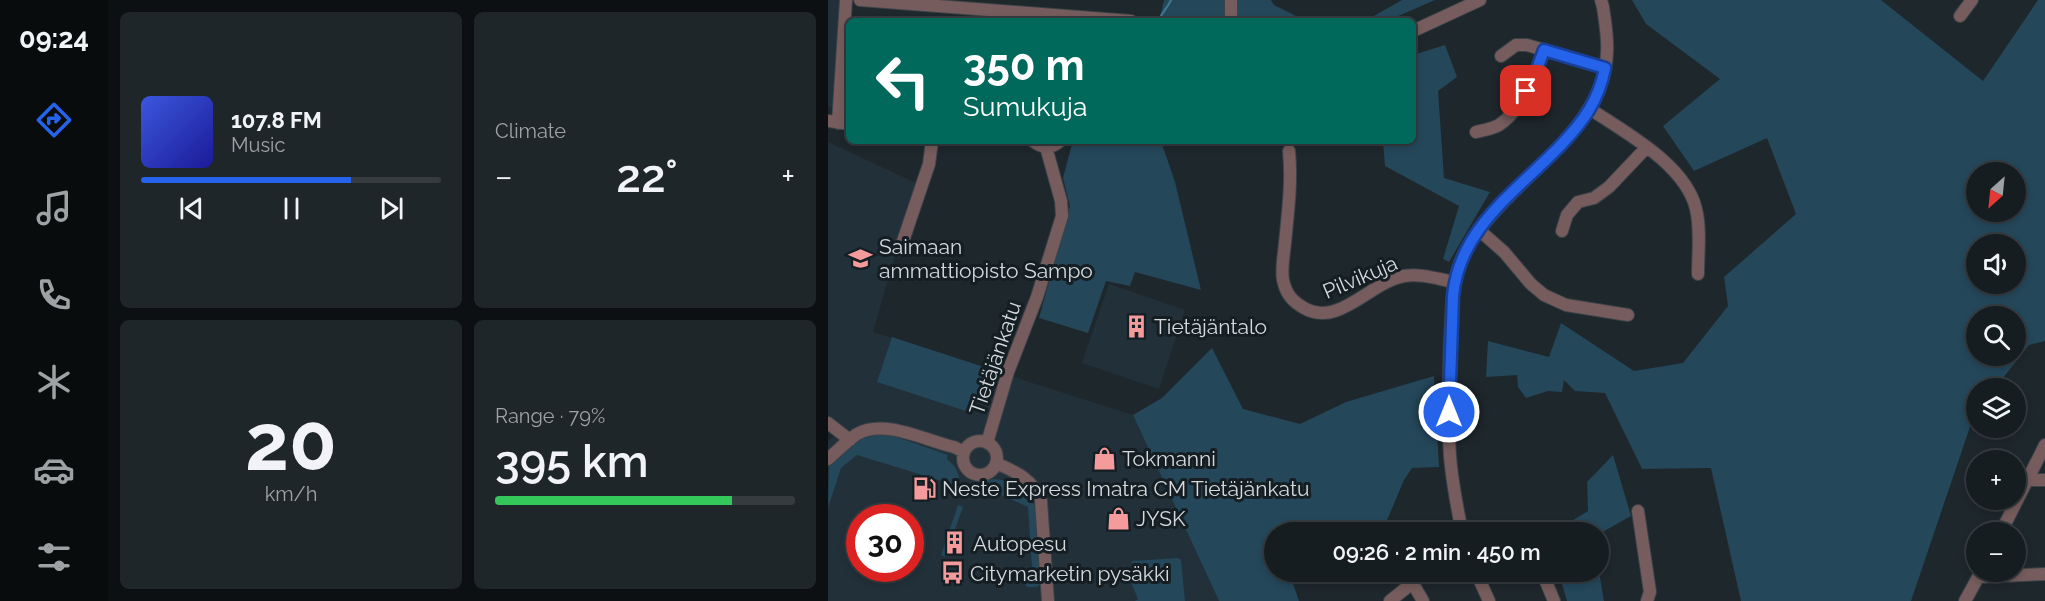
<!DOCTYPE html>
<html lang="en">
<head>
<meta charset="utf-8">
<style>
	:root { --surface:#161d21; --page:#1f262a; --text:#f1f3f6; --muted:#9ea2a5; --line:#353b3f; --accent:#2563eb }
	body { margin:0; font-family:Raleway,sans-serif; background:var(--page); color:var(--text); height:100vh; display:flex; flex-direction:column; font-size:22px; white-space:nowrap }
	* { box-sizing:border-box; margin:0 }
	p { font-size:20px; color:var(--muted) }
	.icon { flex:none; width:33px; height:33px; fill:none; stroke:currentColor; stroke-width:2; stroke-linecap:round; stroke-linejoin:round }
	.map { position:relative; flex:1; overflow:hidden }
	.panel { display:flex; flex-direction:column; gap:12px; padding:12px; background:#0c1012; width:720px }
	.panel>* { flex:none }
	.guide { position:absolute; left:18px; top:18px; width:570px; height:126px; border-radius:9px; box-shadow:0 3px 9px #0003,0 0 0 2px var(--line); background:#00695c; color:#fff; overflow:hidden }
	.needle { width:39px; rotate:207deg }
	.controls { position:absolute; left:1138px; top:162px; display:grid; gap:12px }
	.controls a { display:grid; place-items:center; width:60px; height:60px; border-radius:50%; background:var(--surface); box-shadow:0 3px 9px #0003,0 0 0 2px var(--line); font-size:30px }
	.speed { position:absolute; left:18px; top:504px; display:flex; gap:12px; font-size:30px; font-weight:700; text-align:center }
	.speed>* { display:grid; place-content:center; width:78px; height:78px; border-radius:50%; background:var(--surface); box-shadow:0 3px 9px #0003,0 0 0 2px var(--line); line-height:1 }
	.speed .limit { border:9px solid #d22; background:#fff; color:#111 }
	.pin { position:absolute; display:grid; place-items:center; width:51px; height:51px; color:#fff; margin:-26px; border-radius:12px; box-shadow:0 3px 9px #0006 }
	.me { position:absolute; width:66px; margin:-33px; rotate:0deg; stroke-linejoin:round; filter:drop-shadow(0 0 4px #0008) }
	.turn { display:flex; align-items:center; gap:21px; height:126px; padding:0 18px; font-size:27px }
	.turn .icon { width:78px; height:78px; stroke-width:2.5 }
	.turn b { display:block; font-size:42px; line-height:51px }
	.big { font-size:45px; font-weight:600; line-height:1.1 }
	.panel .tile { flex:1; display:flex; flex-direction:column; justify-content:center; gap:9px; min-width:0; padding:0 21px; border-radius:9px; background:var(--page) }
	.panel .dial { align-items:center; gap:0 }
	.dial b { font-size:78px; line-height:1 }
	.song { display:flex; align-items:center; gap:18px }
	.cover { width:72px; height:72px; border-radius:9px; background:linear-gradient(135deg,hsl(230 70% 55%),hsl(240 70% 35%)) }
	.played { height:6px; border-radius:3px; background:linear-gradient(90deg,var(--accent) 70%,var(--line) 70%) }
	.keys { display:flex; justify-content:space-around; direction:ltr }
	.heat { display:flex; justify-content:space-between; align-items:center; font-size:33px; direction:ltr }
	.charge { height:9px; border-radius:4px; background:linear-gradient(90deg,#34c759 79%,var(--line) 0) }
	.panel .tiles { flex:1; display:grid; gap:12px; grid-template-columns:repeat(2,1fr) }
	.trip { position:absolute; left:436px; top:522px; width:345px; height:60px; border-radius:30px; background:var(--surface); box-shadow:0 3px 9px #0003,0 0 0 2px var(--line); font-weight:600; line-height:60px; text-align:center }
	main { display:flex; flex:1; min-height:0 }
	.dock { display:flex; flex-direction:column; width:108px; justify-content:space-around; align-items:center; background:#090c0d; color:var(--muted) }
	.dock .icon { width:42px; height:42px }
	.dock .on { color:var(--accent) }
	.dock b { font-size:27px; color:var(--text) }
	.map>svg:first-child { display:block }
	.built { fill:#223039; fill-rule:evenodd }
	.green { fill:#24475a; fill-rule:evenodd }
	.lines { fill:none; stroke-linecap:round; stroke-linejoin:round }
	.stream { stroke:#407896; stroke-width:2 }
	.minor-casing { stroke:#3b4348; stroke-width:14 }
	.minor { stroke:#765c5c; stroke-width:12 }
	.route-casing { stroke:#184099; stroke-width:15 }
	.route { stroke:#2563eb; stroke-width:10 }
	.labels { text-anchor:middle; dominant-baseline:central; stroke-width:6; stroke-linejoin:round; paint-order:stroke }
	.poi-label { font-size:21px; fill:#d3d9dc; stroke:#151e23; text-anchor:start }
	.street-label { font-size:21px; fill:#d3d9dc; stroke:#151e23 }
</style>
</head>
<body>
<main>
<nav class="dock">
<b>09:24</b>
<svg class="icon on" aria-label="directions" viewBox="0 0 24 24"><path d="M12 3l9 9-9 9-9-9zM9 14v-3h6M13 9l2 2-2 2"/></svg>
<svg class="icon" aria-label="music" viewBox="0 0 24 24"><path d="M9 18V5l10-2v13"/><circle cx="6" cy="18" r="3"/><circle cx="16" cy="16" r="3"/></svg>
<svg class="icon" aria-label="phone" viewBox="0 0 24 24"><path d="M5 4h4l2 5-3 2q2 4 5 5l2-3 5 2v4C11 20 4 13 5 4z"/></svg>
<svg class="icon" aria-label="climate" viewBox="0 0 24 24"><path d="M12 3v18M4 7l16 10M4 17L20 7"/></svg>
<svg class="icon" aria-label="car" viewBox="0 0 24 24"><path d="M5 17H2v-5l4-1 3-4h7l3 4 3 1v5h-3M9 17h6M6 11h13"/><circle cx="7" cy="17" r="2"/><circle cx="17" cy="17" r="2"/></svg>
<svg class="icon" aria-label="filters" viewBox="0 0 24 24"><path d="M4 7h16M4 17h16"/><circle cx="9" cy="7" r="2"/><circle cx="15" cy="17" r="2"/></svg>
</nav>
<section class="panel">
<div class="tiles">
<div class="tile">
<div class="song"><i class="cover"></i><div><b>107.8 FM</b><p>Music</p></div></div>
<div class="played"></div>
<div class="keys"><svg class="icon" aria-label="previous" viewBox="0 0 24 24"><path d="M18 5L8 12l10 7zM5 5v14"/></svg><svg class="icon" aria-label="pause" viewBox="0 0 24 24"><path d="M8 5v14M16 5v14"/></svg><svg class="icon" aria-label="next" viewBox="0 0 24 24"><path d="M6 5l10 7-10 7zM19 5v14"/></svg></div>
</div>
<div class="tile"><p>Climate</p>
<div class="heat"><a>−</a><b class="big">22°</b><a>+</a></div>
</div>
<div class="tile dial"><b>20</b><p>km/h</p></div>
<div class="tile"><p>Range · 79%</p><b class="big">395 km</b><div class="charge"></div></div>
</div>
</section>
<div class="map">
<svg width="1217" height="601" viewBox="0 0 1217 601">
	<rect width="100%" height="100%" fill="#1e272c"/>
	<path class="built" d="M0,0H12L5,108L0,106Z
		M0,142L88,183L45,332L305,415L391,601H0V441L17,428L0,419ZM32,518H82V568H32Z
		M281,284L357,310L331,389L254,363Z"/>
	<path class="green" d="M336,0H443L446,5L478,21H331Z
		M574,0H607L559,21H537Z
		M804,0H1053L1155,81L1210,0H1217V341L1201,345L1167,388H1149V413L1145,418L1083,601H913L883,468L814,469L777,393L747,391L736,380L734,392L720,391L698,398L690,387L689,375L658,377L660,341L721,357L733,323L806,371L855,363L900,306L896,277L968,214L939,138L866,171L835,126L892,79L818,24ZM1149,172H1188V212H1149ZM1149,244H1188V284H1149ZM1149,316H1188V356H1149Z
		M617,45L629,77L610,91L616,178L662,192L621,262L615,259L631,206L557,166L555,141H585V55Z
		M243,141H321L308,146L333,141L347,182L373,290L307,272L302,286L278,281L260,333L211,318L242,206L235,178L244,144Z
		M64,337L159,368L144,413L49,382Z
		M384,348L415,409L472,424L518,402L606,376L611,467L584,468L576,480L554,532H447V572H461L471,601H391L305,415L334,398Z
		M55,434L69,437L120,455L119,459C128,467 133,474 130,486L29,455L13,468L0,508L1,464L32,439Z
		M785,455L803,516L771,534L744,532L742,522L760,511L759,482Z
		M166,479C185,480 201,491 208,509L213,583L209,587H200L198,586V582L205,581L200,507L169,493L171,488L162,484L158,492L149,489L150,486L154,481Z
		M130,505L135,507L117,557L113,555Z
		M350,558L353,560L357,601H307L310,599L304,585V561Z
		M752,572H771L776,601H739L734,584Z"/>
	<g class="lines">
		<path class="stream" d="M331,21C333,13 339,9 343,0"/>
		<defs>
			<path id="minor" d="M32,0L303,21
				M1132,16L1144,0
				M403,21V0
				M585,31L652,0
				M673,56L688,45H699L777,68
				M762,109C798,133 858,165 868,209C873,229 870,253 870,274
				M0,121L21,124
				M10,123L18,0
				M648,132C656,130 664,129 671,125C693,111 707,74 716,50
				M205,141C214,148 223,149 232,141
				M461,151C464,182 460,212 457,243C456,254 453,269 455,280C458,294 464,301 476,308C511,328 542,282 576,276C592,273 610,279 626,282
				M651,230L676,252L703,284L716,295L738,305L800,315
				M734,231L739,215L750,202L766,198L781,187L818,148
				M72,250L101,164L104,141
				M0,423L22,440
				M135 458a17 17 0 1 1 34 0a17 17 0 1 1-34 0Z
				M159,443L180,372L209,297L234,216L233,201L218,147
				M0,459C9,451 19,441 29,434C57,418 98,441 126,447L136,452
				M168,463C188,472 205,479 213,501L220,601
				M1199,480H1217
				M810,511L822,592L819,601
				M634,532C629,507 624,482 622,456C619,418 621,380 622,342C624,312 622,279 637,252C674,183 777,134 779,52C780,37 777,21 775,7L773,0
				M672,532L688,530L692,532
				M1173,532L1217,445
				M648,572L661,601
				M714,572L726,601
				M1150,577L1217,574
				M584,582L595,601
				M562,601L598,572
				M1137,601L1153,572"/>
		</defs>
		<use href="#minor" class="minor-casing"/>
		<use href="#minor" class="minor"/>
	</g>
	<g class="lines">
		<defs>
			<path id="route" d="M621,412L625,296C633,211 720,175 761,110C769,97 774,83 777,68L716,50L706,77L698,91"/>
		</defs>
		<use href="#route" class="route-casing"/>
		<use href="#route" class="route"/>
	</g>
	<defs>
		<symbol id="school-bare" viewBox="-9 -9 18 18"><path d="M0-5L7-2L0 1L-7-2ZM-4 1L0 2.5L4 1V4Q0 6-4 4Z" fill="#f59b9c" stroke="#151e23" stroke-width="2.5" paint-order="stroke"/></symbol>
		<symbol id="building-bare" viewBox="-9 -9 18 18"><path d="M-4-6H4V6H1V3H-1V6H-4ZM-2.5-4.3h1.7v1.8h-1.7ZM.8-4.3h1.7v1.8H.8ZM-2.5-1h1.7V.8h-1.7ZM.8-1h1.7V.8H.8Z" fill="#f59b9c" stroke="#151e23" stroke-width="2.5" paint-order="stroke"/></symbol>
		<symbol id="shop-bare" viewBox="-9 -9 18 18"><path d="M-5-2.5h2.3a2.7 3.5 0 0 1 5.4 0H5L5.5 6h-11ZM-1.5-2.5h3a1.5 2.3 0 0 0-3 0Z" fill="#f59b9c" stroke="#151e23" stroke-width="2.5" paint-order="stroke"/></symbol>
		<symbol id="fuel-bare" viewBox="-9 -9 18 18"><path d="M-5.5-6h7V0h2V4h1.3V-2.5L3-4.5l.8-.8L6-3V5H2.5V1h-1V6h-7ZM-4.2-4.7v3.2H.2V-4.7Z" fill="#f59b9c" stroke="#151e23" stroke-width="2.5" paint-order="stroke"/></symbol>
		<symbol id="bus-bare" viewBox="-9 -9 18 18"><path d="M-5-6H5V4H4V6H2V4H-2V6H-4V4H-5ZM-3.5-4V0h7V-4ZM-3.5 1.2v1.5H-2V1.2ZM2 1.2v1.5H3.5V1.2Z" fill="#f59b9c" stroke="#151e23" stroke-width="2.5" paint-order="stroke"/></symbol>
	</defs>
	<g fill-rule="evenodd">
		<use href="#school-bare" x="16" y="242" width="33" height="33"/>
		<use href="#building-bare" x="292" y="310" width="33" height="33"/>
		<use href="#shop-bare" x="260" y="442" width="33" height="33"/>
		<use href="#fuel-bare" x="80" y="472" width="33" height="33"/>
		<use href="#shop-bare" x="274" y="502" width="33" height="33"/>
		<use href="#building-bare" x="110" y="526" width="33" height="33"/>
		<use href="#bus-bare" x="108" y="556" width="33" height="33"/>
	</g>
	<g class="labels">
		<g class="poi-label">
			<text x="51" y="246">Saimaan<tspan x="51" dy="24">ammattiopisto Sampo</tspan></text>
			<text x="326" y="326">Tietäjäntalo</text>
			<text x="294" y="458">Tokmanni</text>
			<text x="114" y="488">Neste Express Imatra CM Tietäjänkatu</text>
			<text x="308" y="518">JYSK</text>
			<text x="145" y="543">Autopesu</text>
			<text x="142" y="573">Citymarketin pysäkki</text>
		</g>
		<g class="street-label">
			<text transform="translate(532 277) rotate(-23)">Pilvikuja</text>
			<text transform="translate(167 358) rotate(-71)">Tietäjänkatu</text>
		</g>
	</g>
</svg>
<div class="controls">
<a><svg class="needle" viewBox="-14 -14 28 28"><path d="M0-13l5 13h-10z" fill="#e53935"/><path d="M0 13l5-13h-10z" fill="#9ea2a5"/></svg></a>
<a><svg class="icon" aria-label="sound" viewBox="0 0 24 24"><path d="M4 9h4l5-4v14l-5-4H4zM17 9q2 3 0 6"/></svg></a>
<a><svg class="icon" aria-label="search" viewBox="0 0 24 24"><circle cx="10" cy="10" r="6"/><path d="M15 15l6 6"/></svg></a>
<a><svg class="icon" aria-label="layers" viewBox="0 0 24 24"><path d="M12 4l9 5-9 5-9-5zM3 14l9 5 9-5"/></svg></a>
<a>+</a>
<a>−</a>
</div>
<div class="speed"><div class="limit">30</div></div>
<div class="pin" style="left:698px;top:91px;background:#d93025"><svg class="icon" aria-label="arrive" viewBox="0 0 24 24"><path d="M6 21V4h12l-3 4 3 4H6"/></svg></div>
<svg class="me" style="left:621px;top:412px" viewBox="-20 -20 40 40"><circle r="17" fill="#2563eb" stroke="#fff" stroke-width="3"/><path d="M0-11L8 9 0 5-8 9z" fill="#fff"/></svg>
<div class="trip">09:26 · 2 min · 450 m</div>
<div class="guide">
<div class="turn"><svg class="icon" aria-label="left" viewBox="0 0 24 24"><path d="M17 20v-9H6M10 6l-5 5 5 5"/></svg><div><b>350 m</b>Sumukuja</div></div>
</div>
</div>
</main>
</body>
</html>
